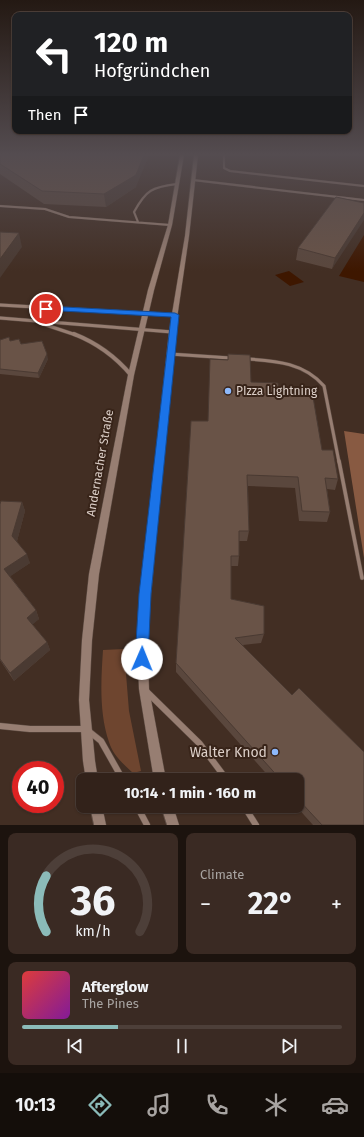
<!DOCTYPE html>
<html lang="en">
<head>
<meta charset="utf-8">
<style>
	:root { --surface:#32221a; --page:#3a2a23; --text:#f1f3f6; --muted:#a8a4a2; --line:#4d3f39; --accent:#8bbbb9 }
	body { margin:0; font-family:"Fira Sans",sans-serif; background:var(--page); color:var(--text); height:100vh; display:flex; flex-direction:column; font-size:15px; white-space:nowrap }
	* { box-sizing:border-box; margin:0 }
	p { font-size:13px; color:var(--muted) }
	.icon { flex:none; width:22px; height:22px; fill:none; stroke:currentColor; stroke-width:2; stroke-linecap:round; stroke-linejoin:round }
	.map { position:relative; height:825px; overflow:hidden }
	.drawer { display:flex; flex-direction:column; gap:8px; padding:8px; background:#1c130e; flex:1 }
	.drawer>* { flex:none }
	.banner { position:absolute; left:12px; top:12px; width:340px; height:122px; border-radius:8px; box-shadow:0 1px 3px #0004,0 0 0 1px var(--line); background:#202124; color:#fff; overflow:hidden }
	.speed { position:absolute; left:12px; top:761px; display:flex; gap:8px; font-size:20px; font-weight:700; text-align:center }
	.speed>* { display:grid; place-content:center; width:52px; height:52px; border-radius:50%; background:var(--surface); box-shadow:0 1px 3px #0004,0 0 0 1px var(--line); line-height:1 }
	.speed .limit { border:6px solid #d22; background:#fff; color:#111 }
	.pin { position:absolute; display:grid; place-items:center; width:34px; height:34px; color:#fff; margin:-17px; border:2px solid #fff; border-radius:50%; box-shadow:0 1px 4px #0007 }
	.me { position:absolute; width:44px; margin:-22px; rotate:1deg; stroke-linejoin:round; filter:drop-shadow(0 0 3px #0008) }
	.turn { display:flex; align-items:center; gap:14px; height:84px; padding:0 16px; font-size:18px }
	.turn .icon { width:52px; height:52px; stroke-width:2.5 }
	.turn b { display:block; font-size:28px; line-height:34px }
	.then { display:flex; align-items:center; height:38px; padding:0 16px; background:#0003; gap:8px; font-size:15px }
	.big { font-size:30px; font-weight:700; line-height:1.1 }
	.drawer .card { flex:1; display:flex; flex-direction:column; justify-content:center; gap:6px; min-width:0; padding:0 14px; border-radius:8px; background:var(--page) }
	.drawer .dial { align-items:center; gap:0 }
	.dial svg { height:104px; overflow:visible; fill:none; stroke:var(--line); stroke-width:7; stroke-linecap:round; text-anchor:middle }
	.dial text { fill:var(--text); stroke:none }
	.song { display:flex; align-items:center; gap:12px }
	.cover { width:48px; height:48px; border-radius:6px; background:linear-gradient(135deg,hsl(0 70% 55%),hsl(290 70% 35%)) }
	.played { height:4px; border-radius:2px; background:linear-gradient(90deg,var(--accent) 30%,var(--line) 30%) }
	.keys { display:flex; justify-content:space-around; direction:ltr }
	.heat { display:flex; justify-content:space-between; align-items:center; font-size:22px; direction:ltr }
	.drawer .tiles { flex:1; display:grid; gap:8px; grid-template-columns:1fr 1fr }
	.card:last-child { grid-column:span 2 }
	.trip { position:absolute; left:76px; top:773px; width:228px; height:40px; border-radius:8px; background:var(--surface); box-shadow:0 1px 3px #0004,0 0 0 1px var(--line); font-weight:700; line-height:40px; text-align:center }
	.menu { display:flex; height:64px; justify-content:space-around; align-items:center; background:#140e0a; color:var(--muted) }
	.menu .icon { width:28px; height:28px }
	.menu .on { color:var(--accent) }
	.menu b { font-size:18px; color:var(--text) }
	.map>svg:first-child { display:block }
	.green { fill:#6e452f }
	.forest { fill:#885a42 }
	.water { fill:#3e1700 }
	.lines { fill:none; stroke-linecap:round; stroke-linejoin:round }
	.service-far2-casing { stroke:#5e4d44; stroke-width:2.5 }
	.service-far1-casing { stroke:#5e4d44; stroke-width:4 }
	.service-casing { stroke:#5e4d44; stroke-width:4.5 }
	.minor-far2-casing { stroke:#5e4d44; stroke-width:4 }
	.minor-far1-casing { stroke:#5e4d44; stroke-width:5 }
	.minor-casing { stroke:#5e4d44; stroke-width:7 }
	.tertiary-casing { stroke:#5e4d44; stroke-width:1 }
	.service-far2 { stroke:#977e72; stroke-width:2 }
	.service-far1 { stroke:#977e72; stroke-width:3 }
	.service { stroke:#977e72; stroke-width:3.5 }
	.minor-far2 { stroke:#977e72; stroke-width:3 }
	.minor-far1 { stroke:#977e72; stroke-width:4 }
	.minor { stroke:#977e72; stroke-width:6 }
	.tertiary { fill:#977e72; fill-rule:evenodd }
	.wall { fill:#5a473d }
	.shaded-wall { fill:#4a3a32 }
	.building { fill:#695347; stroke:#4a3a32 }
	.route { fill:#1a73e8; stroke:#114b97 }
	.poi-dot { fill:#8db9fc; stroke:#382419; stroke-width:1.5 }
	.labels { text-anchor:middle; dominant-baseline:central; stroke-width:4; stroke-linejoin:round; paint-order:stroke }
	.poi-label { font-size:12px; fill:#dccfc8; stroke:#382419; text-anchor:start }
	.street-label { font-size:12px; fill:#dccfc8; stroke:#382419 }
	.near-poi-label { font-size:14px; fill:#dccfc8; stroke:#382419; text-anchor:end }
</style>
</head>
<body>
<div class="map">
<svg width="364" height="825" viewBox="0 0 364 825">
	<rect width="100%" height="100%" fill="#422e23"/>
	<path class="green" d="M124,649L129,711L141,771L133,773C123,764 113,755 109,742C99,713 101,680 103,650Z"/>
	<path class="forest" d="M344,431L364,434V558Z"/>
	<path class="water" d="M364,235V282L339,276Z
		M289,271L304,282L290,286L275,275Z"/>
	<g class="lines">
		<defs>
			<path id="service-far2" d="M224,155V168L230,171L364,186
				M193,180L364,200
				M0,206L45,209L69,217L170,225
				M138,222L134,212C146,190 152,187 177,184"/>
			<path id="service-far1" d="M170,354L230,358
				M248,359C277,361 304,363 324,386L339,462"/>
			<path id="service" d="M339,461L362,578"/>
			<path id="minor-far2" d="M0,305L175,315
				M0,318L172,332
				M43,324L76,335"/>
			<path id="minor-far1" d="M74,334C97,343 115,356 131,375"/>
			<path id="minor" d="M147,692L200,744L227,780
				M0,726L30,729H86L101,741L123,780
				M137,806L147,825
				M244,806L256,825"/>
			<path id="tertiary" d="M180,155H184L172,225L154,290L134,375L99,574L92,640L89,700L95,761L98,780H86L83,761L79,700L82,640L89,574L128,375L148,290L168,225Z
				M194,155H198L189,236L175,332L147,636L149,689L166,780H154L139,689L137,636L169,332L185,236Z
				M90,806H102L106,825H94Z
				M161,806H173L179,825H167Z"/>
		</defs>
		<use href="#service-far2" class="service-far2-casing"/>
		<use href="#service-far1" class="service-far1-casing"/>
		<use href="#service" class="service-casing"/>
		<use href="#minor-far2" class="minor-far2-casing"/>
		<use href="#minor-far1" class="minor-far1-casing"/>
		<use href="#minor" class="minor-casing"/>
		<use href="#tertiary" class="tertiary-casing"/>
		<use href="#service-far2" class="service-far2"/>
		<use href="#service-far1" class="service-far1"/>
		<use href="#service" class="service"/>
		<use href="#minor-far2" class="minor-far2"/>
		<use href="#minor-far1" class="minor-far1"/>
		<use href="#minor" class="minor"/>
		<use href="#tertiary" class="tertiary"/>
	</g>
	<path class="wall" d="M0,155L136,187L106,207L44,204L0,174Z
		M364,203L332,269L296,260L298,248Z
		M0,340L10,341L21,344L48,359L39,378L0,374Z
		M251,382L278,390L322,450L338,479L335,490L327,489L330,512L327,522L299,521L295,488L248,486L249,531L247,541H239V556L238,566H231V599L264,634L261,643L243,645L364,825H313L296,806H297V780H272L176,672V663L208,421Z
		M22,502L25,511L17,541L30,563L10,576L36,610L39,619L32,624L47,642L50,650L14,681L0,660V504Z"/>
	<path class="shaded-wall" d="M144,155H149L136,187L106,207L104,194Z
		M364,213V220L332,269L335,258Z
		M19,233L22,247L0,278V259Z
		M47,354L48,359L39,378L38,373Z
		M22,502L25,511L16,545L12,536Z
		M27,554L30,563L8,578L4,569Z
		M36,610L39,619L31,626L27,618Z
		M47,642L50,650L14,681L10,673Z"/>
	<path class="building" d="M0,155H144L136,175L104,194L42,191L0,164Z
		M336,197L364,203V213L335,258L298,248Z
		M0,232L19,233L0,259Z
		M9,337L10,341L19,339L21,344L42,341L47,354L38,373L0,369V340Z
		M228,354L250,355L251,382L278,383V390L312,391L322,450H333L338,479L325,478L330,512L302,511L298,477L247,475L249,531H239V556H231V599L264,606V634L235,638L292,695L299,688L364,752V825H322L297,798V780H281L176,663L191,421H208L210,359L228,360Z
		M1,501L22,502L12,536L27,554L4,569L36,610L27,618L47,642L10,673L0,659V504Z"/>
	<linearGradient id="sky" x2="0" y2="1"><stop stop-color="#241913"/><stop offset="0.57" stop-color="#544c50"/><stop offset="1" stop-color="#544c50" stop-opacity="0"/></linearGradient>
	<rect width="364" height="271" fill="url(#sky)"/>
	<path class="route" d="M46,306L175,313L179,315L151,594L148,659L146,664L142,665L137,664L135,659L139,594L171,317L43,310L42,309Z"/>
	<g class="poi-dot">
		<circle cx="228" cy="391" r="4"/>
		<circle cx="275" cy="752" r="4"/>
	</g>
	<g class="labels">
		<g class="poi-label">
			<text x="236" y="391">PIzza Lightning</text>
		</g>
		<g class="street-label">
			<text transform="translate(100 463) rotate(-80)">Andernacher Straße</text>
		</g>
		<g class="near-poi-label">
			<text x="267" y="752">Walter Knod</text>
		</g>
	</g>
</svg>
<div class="speed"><div class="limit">40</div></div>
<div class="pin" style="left:46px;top:309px;background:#d93025"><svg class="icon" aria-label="arrive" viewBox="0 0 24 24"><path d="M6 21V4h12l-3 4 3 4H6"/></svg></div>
<svg class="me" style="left:142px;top:659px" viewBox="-20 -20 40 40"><circle r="19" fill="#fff"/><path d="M0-13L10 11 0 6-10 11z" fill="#1a73e8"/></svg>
<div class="trip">10:14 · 1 min · 160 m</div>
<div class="banner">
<div class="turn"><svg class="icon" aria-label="left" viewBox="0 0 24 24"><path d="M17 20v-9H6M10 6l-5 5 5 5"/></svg><div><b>120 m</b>Hofgründchen</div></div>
<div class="then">Then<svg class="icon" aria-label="arrive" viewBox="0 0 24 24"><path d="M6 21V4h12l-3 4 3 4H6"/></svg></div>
</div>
</div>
<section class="drawer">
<div class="tiles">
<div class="card dial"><svg viewBox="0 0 100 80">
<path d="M14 69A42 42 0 1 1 86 69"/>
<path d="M14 69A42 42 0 0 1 14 26" stroke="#8bbbb9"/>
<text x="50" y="56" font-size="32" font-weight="700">36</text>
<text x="50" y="72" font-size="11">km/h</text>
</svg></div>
<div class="card"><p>Climate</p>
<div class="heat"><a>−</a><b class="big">22°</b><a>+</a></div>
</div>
<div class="card">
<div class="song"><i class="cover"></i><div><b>Afterglow</b><p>The Pines</p></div></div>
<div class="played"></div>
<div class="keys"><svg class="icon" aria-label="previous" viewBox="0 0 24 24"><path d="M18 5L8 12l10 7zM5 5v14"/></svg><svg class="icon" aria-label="pause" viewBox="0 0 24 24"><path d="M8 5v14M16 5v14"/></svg><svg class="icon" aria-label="next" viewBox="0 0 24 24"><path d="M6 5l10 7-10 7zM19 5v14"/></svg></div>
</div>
</div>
</section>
<nav class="menu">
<b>10:13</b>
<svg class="icon on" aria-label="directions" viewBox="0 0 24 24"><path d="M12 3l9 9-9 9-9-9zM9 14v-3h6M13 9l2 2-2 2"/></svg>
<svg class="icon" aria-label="music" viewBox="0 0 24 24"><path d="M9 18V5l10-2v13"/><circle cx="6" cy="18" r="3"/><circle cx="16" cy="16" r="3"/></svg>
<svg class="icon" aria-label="phone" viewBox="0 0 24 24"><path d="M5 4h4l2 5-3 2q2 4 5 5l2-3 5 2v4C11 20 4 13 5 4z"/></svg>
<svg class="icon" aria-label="climate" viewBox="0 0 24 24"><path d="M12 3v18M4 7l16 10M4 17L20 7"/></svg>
<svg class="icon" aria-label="car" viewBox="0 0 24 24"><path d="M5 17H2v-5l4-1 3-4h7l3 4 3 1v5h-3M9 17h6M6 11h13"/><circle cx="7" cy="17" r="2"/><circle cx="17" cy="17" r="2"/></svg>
</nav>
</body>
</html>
